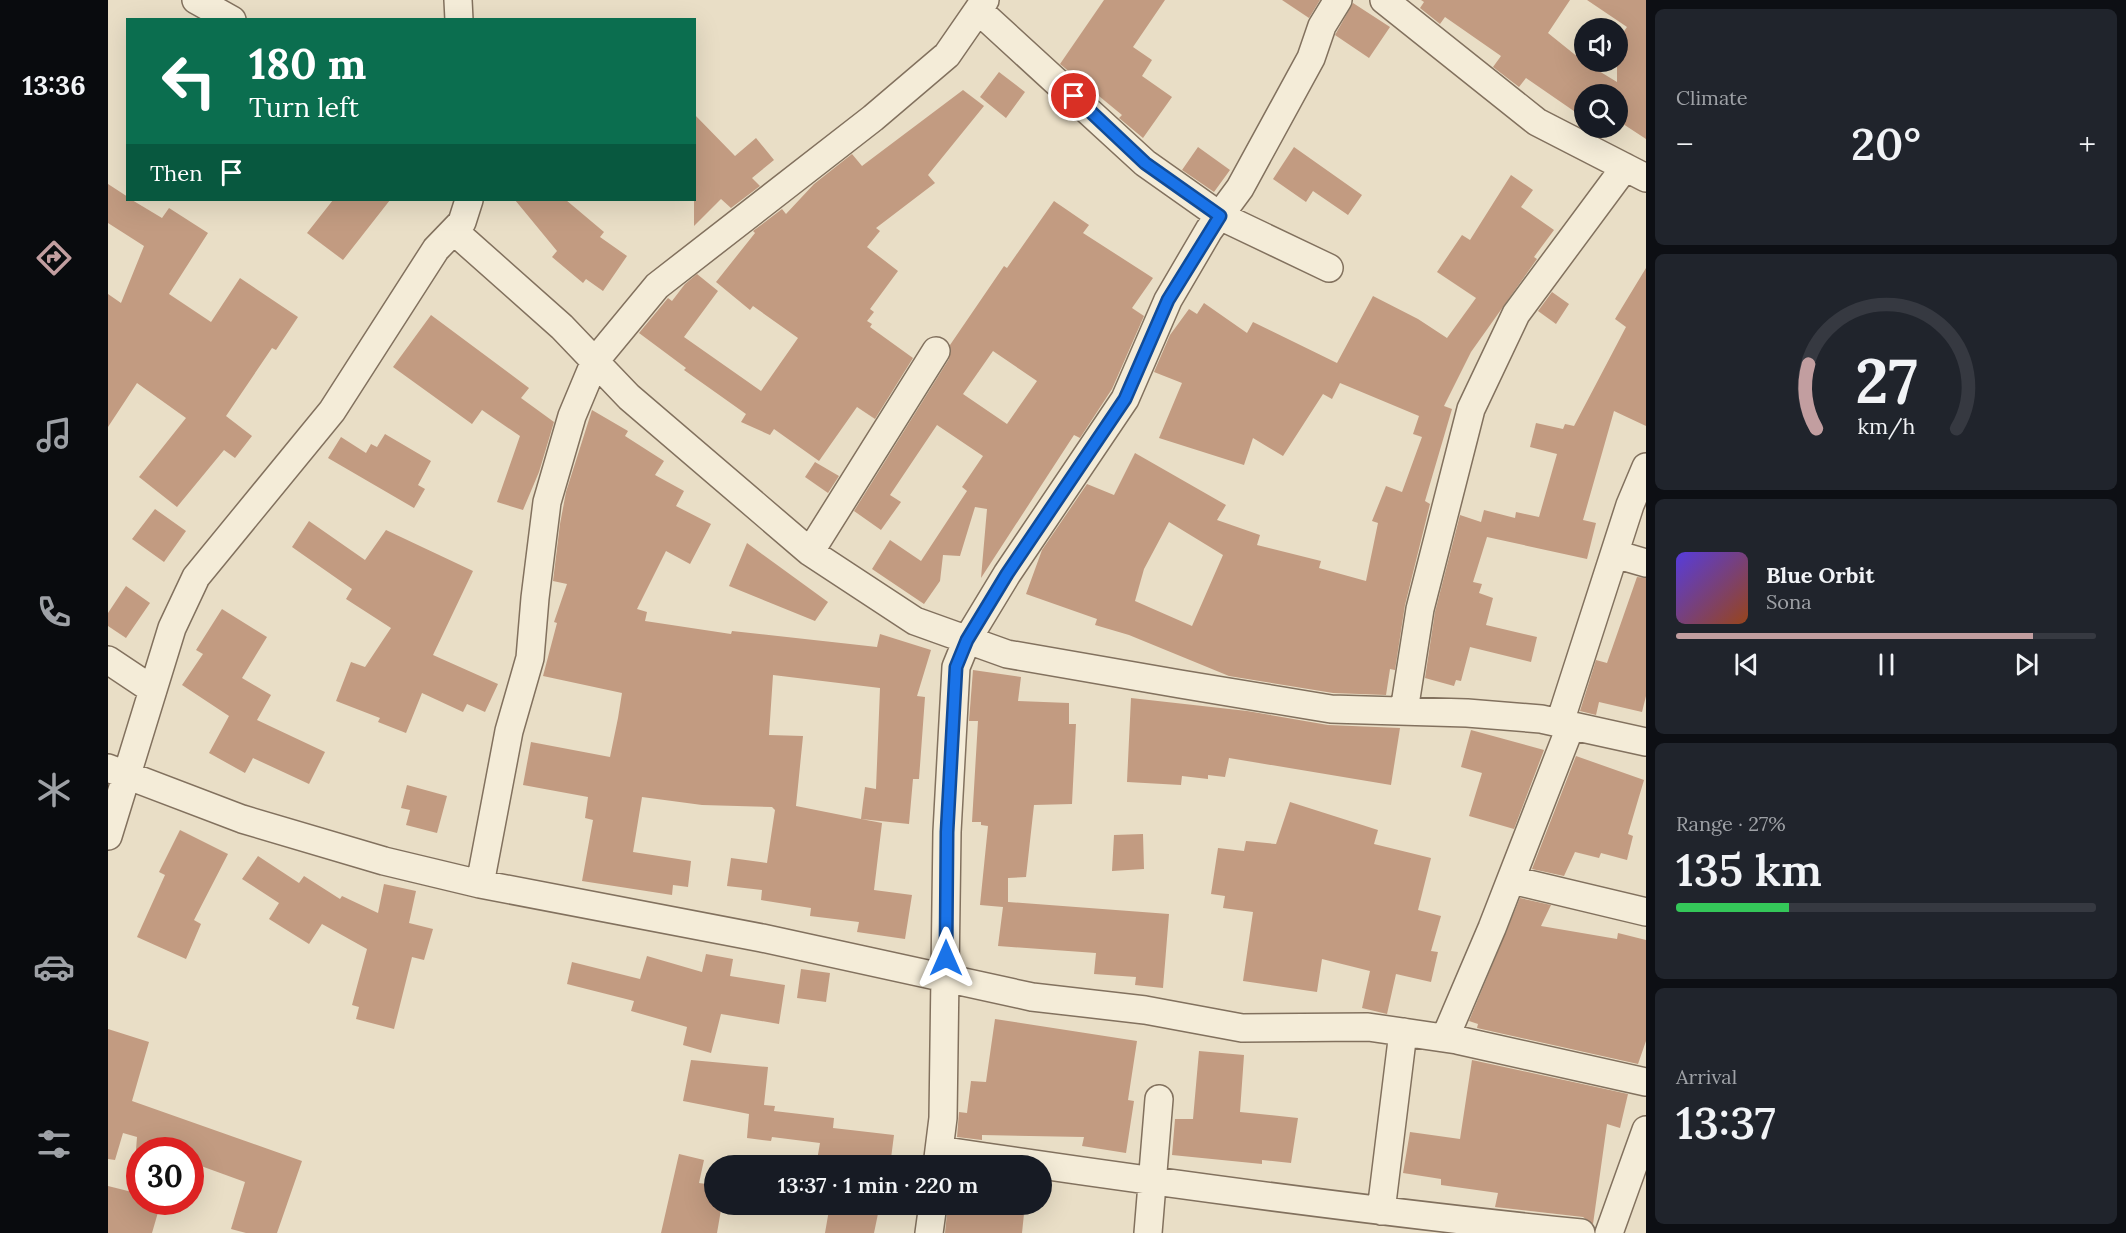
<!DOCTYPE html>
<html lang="en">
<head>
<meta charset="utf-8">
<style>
	:root { --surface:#171b24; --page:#20242c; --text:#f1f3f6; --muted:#9ea1a6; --line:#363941; --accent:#c29ea0 }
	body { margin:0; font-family:Lora,serif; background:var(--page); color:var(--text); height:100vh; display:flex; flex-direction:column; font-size:22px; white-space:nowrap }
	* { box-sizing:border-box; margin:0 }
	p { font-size:20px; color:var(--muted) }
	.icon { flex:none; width:33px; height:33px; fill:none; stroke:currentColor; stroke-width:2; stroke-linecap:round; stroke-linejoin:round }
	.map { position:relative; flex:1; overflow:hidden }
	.drawer { display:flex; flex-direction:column; gap:9px; padding:9px; background:#0d0f14; width:480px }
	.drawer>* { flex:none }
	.hud { position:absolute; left:18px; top:18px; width:570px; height:183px; border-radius:0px; box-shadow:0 6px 24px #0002; background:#0b6e4f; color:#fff; overflow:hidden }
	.tools { position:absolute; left:1466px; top:18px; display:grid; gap:12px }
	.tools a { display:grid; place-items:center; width:54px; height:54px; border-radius:50%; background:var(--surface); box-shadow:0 6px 24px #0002; font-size:30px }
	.speed { position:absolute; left:18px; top:1137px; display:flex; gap:12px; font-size:30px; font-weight:700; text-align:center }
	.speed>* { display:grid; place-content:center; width:78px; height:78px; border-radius:50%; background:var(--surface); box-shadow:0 6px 24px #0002; line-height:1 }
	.speed .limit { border:9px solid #d22; background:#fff; color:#111 }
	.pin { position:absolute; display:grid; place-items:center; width:51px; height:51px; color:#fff; margin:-26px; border:3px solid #fff; border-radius:50%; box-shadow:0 2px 6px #0007 }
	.me { position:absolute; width:66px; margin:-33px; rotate:0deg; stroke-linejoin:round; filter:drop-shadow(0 0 4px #0008) }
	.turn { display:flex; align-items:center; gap:21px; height:126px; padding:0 24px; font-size:27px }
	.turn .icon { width:78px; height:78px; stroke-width:2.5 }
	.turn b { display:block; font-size:42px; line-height:51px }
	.then { display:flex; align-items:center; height:57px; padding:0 24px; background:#0003; gap:12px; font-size:22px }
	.big { font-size:45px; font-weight:600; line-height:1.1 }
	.drawer .widget { flex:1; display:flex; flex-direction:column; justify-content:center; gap:9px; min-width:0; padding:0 21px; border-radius:9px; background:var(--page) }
	.drawer .dial { align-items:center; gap:0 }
	.dial svg { height:156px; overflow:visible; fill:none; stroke:var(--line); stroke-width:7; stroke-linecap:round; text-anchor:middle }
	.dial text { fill:var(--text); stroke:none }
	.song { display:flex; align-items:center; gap:18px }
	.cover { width:72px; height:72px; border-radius:9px; background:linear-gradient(135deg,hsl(250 70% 55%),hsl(20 70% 35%)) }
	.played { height:6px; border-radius:3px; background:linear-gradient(90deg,var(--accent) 85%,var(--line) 85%) }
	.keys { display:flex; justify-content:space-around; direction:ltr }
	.heat { display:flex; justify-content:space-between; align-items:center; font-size:33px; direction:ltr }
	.charge { height:9px; border-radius:4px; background:linear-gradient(90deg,#34c759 27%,var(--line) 0) }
	.trip { position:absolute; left:596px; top:1155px; width:348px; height:60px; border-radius:30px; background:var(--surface); box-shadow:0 6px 24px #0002; font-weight:600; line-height:60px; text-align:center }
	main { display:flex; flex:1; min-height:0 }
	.tab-bar { display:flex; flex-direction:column; width:108px; justify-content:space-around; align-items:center; background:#090b0e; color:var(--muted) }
	.tab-bar .icon { width:42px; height:42px }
	.tab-bar .active { color:var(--accent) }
	.tab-bar b { font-size:27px; color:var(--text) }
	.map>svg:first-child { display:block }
	.building { fill:#c29b81; fill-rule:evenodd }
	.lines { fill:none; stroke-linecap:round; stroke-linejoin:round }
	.minor-casing { stroke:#82715e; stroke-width:30 }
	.minor { stroke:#f4ecd8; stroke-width:27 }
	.route-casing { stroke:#114b97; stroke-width:15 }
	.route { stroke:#1a73e8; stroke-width:10 }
</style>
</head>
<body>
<main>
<nav class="tab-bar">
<b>13:36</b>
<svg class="icon active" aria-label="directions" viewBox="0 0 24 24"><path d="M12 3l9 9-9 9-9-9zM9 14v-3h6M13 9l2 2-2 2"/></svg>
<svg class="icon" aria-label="music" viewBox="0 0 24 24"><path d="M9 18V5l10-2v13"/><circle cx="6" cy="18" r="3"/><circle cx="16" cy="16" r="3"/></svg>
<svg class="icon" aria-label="phone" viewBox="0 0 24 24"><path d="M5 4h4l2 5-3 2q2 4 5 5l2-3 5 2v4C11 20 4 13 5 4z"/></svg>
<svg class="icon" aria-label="climate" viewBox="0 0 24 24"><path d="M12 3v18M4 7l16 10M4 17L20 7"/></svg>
<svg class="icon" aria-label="car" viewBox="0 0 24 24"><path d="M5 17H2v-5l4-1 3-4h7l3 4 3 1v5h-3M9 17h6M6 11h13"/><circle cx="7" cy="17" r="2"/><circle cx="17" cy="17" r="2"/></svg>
<svg class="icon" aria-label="filters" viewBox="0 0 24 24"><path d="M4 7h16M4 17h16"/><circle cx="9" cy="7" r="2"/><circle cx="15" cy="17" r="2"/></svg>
</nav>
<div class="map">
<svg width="1538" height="1233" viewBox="0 0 1538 1233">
	<rect width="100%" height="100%" fill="#e9dec6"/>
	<path class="building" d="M996,0H1057L1025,47L1044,60L1034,76L1064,97L1035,138L1011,118L1014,115L952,64Z
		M1174,0H1212L1201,18Z
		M1313,0H1462L1440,33L1476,62L1509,82V41L1519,27L1479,0H1538V139L1509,120V94H1476V118L1418,78L1411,87L1385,67L1393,56L1337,17L1332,24L1312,8L1316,2Z
		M1245,3L1282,27L1261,58L1227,35Z
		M891,72L917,92L898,118L872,97Z
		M855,90L876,106L820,175L827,183L768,228L772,231L759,247L790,271L762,309L766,312L759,321L764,324L762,327L805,358L767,419L749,407L711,461L666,429L662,435L633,422L638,414L576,370L578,368L531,333L560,298L564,301L577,284L589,274L610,291L576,337L653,391L690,338L645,306L642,310L608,282L647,233L645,231L674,209L678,214L706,184L744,154L754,166Z
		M586,114L627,156L648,138L666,160L644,178L652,186L623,208L613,199L586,226Z
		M1090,147L1122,170L1106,192L1074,170Z
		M1186,147L1254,195L1240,215L1205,191L1198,202L1165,179Z
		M1403,175L1425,190L1413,207L1446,230L1426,257L1429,259L1363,352L1336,406L1344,409L1317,501L1322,504L1297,605L1287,670L1282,669L1278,695L1225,693L1121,676L1021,635L987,625L989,619L918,594L934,550L979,484L1006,495L1027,453L1118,505L1109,520L1152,535L1149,545L1213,561L1211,568L1258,581L1270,523L1264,521L1278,486L1294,492L1314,437L1305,434L1311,416L1232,383L1224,399L1215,394L1175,456L1145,438L1136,465L1051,438L1074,383L1046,372L1062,335L1081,309L1089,314L1096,303L1139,333L1145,322L1229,363L1265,296L1310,319L1339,338L1368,298L1329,272L1354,235L1362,240ZM1061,522L1115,555L1084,626L1027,601L1036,569Z
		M0,184L20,197V200H24L54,218L61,208L100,233L61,294L103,322L132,278L190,317L168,350L164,348L118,416L144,436L127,458L116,450L69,507L31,477L78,418L29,383L0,427V294L13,303L36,246L0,223Z
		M225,200H282L235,260L199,233Z
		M407,200H458L496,232L492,237L519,256L495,291L478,279L475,283L444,257L449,251Z
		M946,201L981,225L975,233L1045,278L1024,308L1036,316L1004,389L972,438L966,435L873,578L879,509L867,507L852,556L835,555L832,581L816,604L764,569L782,540L813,561L859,491L854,487L875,456L829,425L782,495L793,502L773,530L746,511L841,359L842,345L896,266L899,268ZM885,351L929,381L899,424L855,394Z
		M1538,268V426L1506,411L1475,520L1488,523L1479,559L1379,537L1365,582L1374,584L1371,593L1385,598L1378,625L1429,637L1423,662L1362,647L1353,681L1348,680L1346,686L1317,678L1327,612L1352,515L1373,522L1376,510L1407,518L1408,512L1431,517L1449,454L1422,447L1428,423L1455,429L1457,424L1466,426L1518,327L1507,319Z
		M1444,292L1461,304L1448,324L1430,311Z
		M323,315L421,388L413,398L446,422L431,472L415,510L389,502L412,436L374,410L364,424L285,367Z
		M484,410L520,431L517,436L556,461L547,475L576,491L568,506L603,524L582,564L558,551L529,609L539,612L537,621L623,634L624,631L769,647L772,634L823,650L809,696L817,697L811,779H805L801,824L753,819L774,823L766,890L804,895L797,939L749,932L751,922L702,916L703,908L653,900L654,890L619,886L623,858L659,863L667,810L664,807L594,805L534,797L525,852L583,861L580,887L565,885L564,895L474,881L485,820L477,818L480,797L415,785L423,742L502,757L510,718L514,693L435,676L449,623L446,622L459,584L445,581L452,524L458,492ZM665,675L772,688L768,789L757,787L753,819L688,806L695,736L661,735Z
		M277,434L323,461L310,485L317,489L306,508L220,458L233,437L258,453L263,444L269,447Z
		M707,462L731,476L720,493L697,477Z
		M47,509L78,531L56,562L24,539Z
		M201,521L257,560L278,530L365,571L325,655L390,684L377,712L359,704L355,712L314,693L298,733L270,722L272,718L228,701L243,662L257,667L283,628L238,599L244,589L184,547Z
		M639,543L720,602L707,621L621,586Z
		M1529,577L1538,578V696L1534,712L1491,702L1488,715L1472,711L1488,660L1499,663Z
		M18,586L42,603L18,638L0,626V613Z
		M114,609L159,637L134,678L163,695L149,720L217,752L201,784L145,758L137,773L101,753L121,716L74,685L95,654L88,650Z
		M865,670L913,677L910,701L961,703V724H968L964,804L926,805L918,877L900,878V902L1061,914L1055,988L1027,985L1028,977L986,974L988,953L890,946L895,907L872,905L880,826L873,825V822H864L870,721H861Z
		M1023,698L1139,711L1220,725L1292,728L1283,785L1121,758L1117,777L1100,775V779L1074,776L1073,785L1019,782Z
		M1363,730L1436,750L1406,829L1361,816L1374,773L1353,767Z
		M1468,756L1536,780L1520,834L1525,836L1519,860L1493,853L1491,858L1467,852L1456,876L1424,869Z
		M299,785L339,796L329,833L298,825L302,810L293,808Z
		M1182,802L1270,830L1266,844L1323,858L1310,910L1333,916L1323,951L1330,952L1323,982L1288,974L1279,1014L1254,1008L1262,971L1214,959L1209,992L1135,981L1145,912L1115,908L1117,896L1103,894L1110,848L1136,851L1138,841L1168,844Z
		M72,830L120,854L86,920L93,924L78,959L29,937L57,875L51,872Z
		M1035,834L1036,869L1004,871L1006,835Z
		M150,856L191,883L196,876L232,899L234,896L270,913L276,884L308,891L301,923L325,929L316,960L304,957L286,1029L248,1019L251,1007L244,1005L259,949L214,924L201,944L161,919L171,903L134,879Z
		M1412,898L1443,905L1433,926L1509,939L1510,933L1538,940V1041L1530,1064L1369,1028L1370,1024L1361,1021Z
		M598,954L625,959L622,976L677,985L671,1024L613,1014L603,1053L575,1045L579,1027L523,1011L526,1001L459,984L464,962L532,979L539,956L594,972Z
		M693,969L722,973L718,1002L689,998Z
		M887,1019L1029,1041L1020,1100L1026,1101L1018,1153L974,1146L976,1137L874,1135V1140L849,1137L851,1112L859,1113L863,1081L878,1082Z
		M0,1029L41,1042L24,1101L194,1161L169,1233H138L123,1229L137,1182L82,1162V1150H28L29,1137L15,1133L7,1160L0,1159Z
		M1091,1051L1136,1055L1132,1112L1190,1118L1183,1163L1154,1160V1164L1064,1155L1067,1119H1085Z
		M583,1060L660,1067L656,1105L667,1106L666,1111L726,1118L725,1128L786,1135L782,1166H708L712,1143L664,1137L663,1141L639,1138L641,1114L575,1101Z
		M1364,1060L1520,1094L1512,1128L1499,1124L1485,1224L1475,1217L1387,1207L1390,1193L1333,1185V1179L1295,1173L1302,1132L1352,1139Z
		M571,1154L596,1160L591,1183L606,1185V1204H614L609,1233H553Z
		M0,1186L32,1194V1202H53L44,1233H0Z
		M722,1204H772L766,1233H717Z
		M840,1204H917L914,1233H837Z"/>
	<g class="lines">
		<defs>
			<path id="minor" d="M88,0L124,20
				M350,0L351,20
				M1276,0L1429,122L1538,178
				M870,10L1037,163L1112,216L1221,268
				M346,231L454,327L521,397L702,552L807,621L899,654L1072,684L1223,709L1359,713L1433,719L1538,742
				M702,552L828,351
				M1507,554L1538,563
				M0,660L45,690
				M1296,711L1312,609L1363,409L1408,314L1517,167
				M1452,722L1522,505L1538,467
				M0,768L134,819L276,861L372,884L654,938L924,997L1037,1010L1134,1028L1260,1027L1349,1040L1538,1082
				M0,836L64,628L88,577L224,411L328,249L354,222L361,200
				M1404,880L1538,912
				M372,884L401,731L422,658L427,598L439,502L464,416L487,361L549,286L765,118L839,55L877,0
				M1337,1038L1384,928L1463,725
				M831,1150C1045,1182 1258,1211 1473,1233
				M829,1166L835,1118L839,832L848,667L859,640L899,574L1017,399L1060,300L1101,230L1132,188L1203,58L1214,26L1230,0
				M1273,1211L1295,1032
				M821,1233L825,1204
				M1040,1233L1051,1099
				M1501,1233L1538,1130"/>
		</defs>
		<use href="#minor" class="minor-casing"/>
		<use href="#minor" class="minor"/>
	</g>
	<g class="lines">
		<defs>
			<path id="route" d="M838,958L839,832L848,667L859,640L899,574L1017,399L1060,300L1112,216L1037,163L966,96"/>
		</defs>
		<use href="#route" class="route-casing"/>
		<use href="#route" class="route"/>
	</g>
</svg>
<div class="tools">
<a><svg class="icon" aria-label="sound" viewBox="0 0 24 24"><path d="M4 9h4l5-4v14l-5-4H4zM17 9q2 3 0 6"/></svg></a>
<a><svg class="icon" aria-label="search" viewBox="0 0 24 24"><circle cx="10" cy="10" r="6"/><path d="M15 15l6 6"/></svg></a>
</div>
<div class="speed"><div class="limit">30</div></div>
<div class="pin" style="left:966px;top:96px;background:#d93025"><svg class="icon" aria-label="arrive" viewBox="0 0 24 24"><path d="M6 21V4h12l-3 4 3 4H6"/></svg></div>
<svg class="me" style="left:838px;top:958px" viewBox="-20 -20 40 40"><path d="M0-17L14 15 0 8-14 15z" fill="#1a73e8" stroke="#fff" stroke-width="4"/></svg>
<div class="trip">13:37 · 1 min · 220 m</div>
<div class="hud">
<div class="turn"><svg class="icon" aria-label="left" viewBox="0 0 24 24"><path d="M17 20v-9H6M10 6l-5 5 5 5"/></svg><div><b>180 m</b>Turn left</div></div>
<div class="then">Then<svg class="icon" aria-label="arrive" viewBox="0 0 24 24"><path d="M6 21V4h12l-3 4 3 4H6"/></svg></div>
</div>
</div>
<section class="drawer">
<div class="widget"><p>Climate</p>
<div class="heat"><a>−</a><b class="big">20°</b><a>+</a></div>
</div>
<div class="widget dial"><svg viewBox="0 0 100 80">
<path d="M14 69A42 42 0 1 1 86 69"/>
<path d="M14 69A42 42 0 0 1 10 36" stroke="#c29ea0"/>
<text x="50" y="56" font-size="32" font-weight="700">27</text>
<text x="50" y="72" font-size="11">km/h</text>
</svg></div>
<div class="widget">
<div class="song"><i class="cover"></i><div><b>Blue Orbit</b><p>Sona</p></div></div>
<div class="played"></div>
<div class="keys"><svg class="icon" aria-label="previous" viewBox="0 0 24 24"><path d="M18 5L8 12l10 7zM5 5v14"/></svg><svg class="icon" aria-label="pause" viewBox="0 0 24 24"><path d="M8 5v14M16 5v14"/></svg><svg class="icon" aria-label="next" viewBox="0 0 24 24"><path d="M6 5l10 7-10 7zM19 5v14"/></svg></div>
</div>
<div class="widget"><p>Range · 27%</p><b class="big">135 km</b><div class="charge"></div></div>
<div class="widget"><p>Arrival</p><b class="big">13:37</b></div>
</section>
</main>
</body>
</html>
